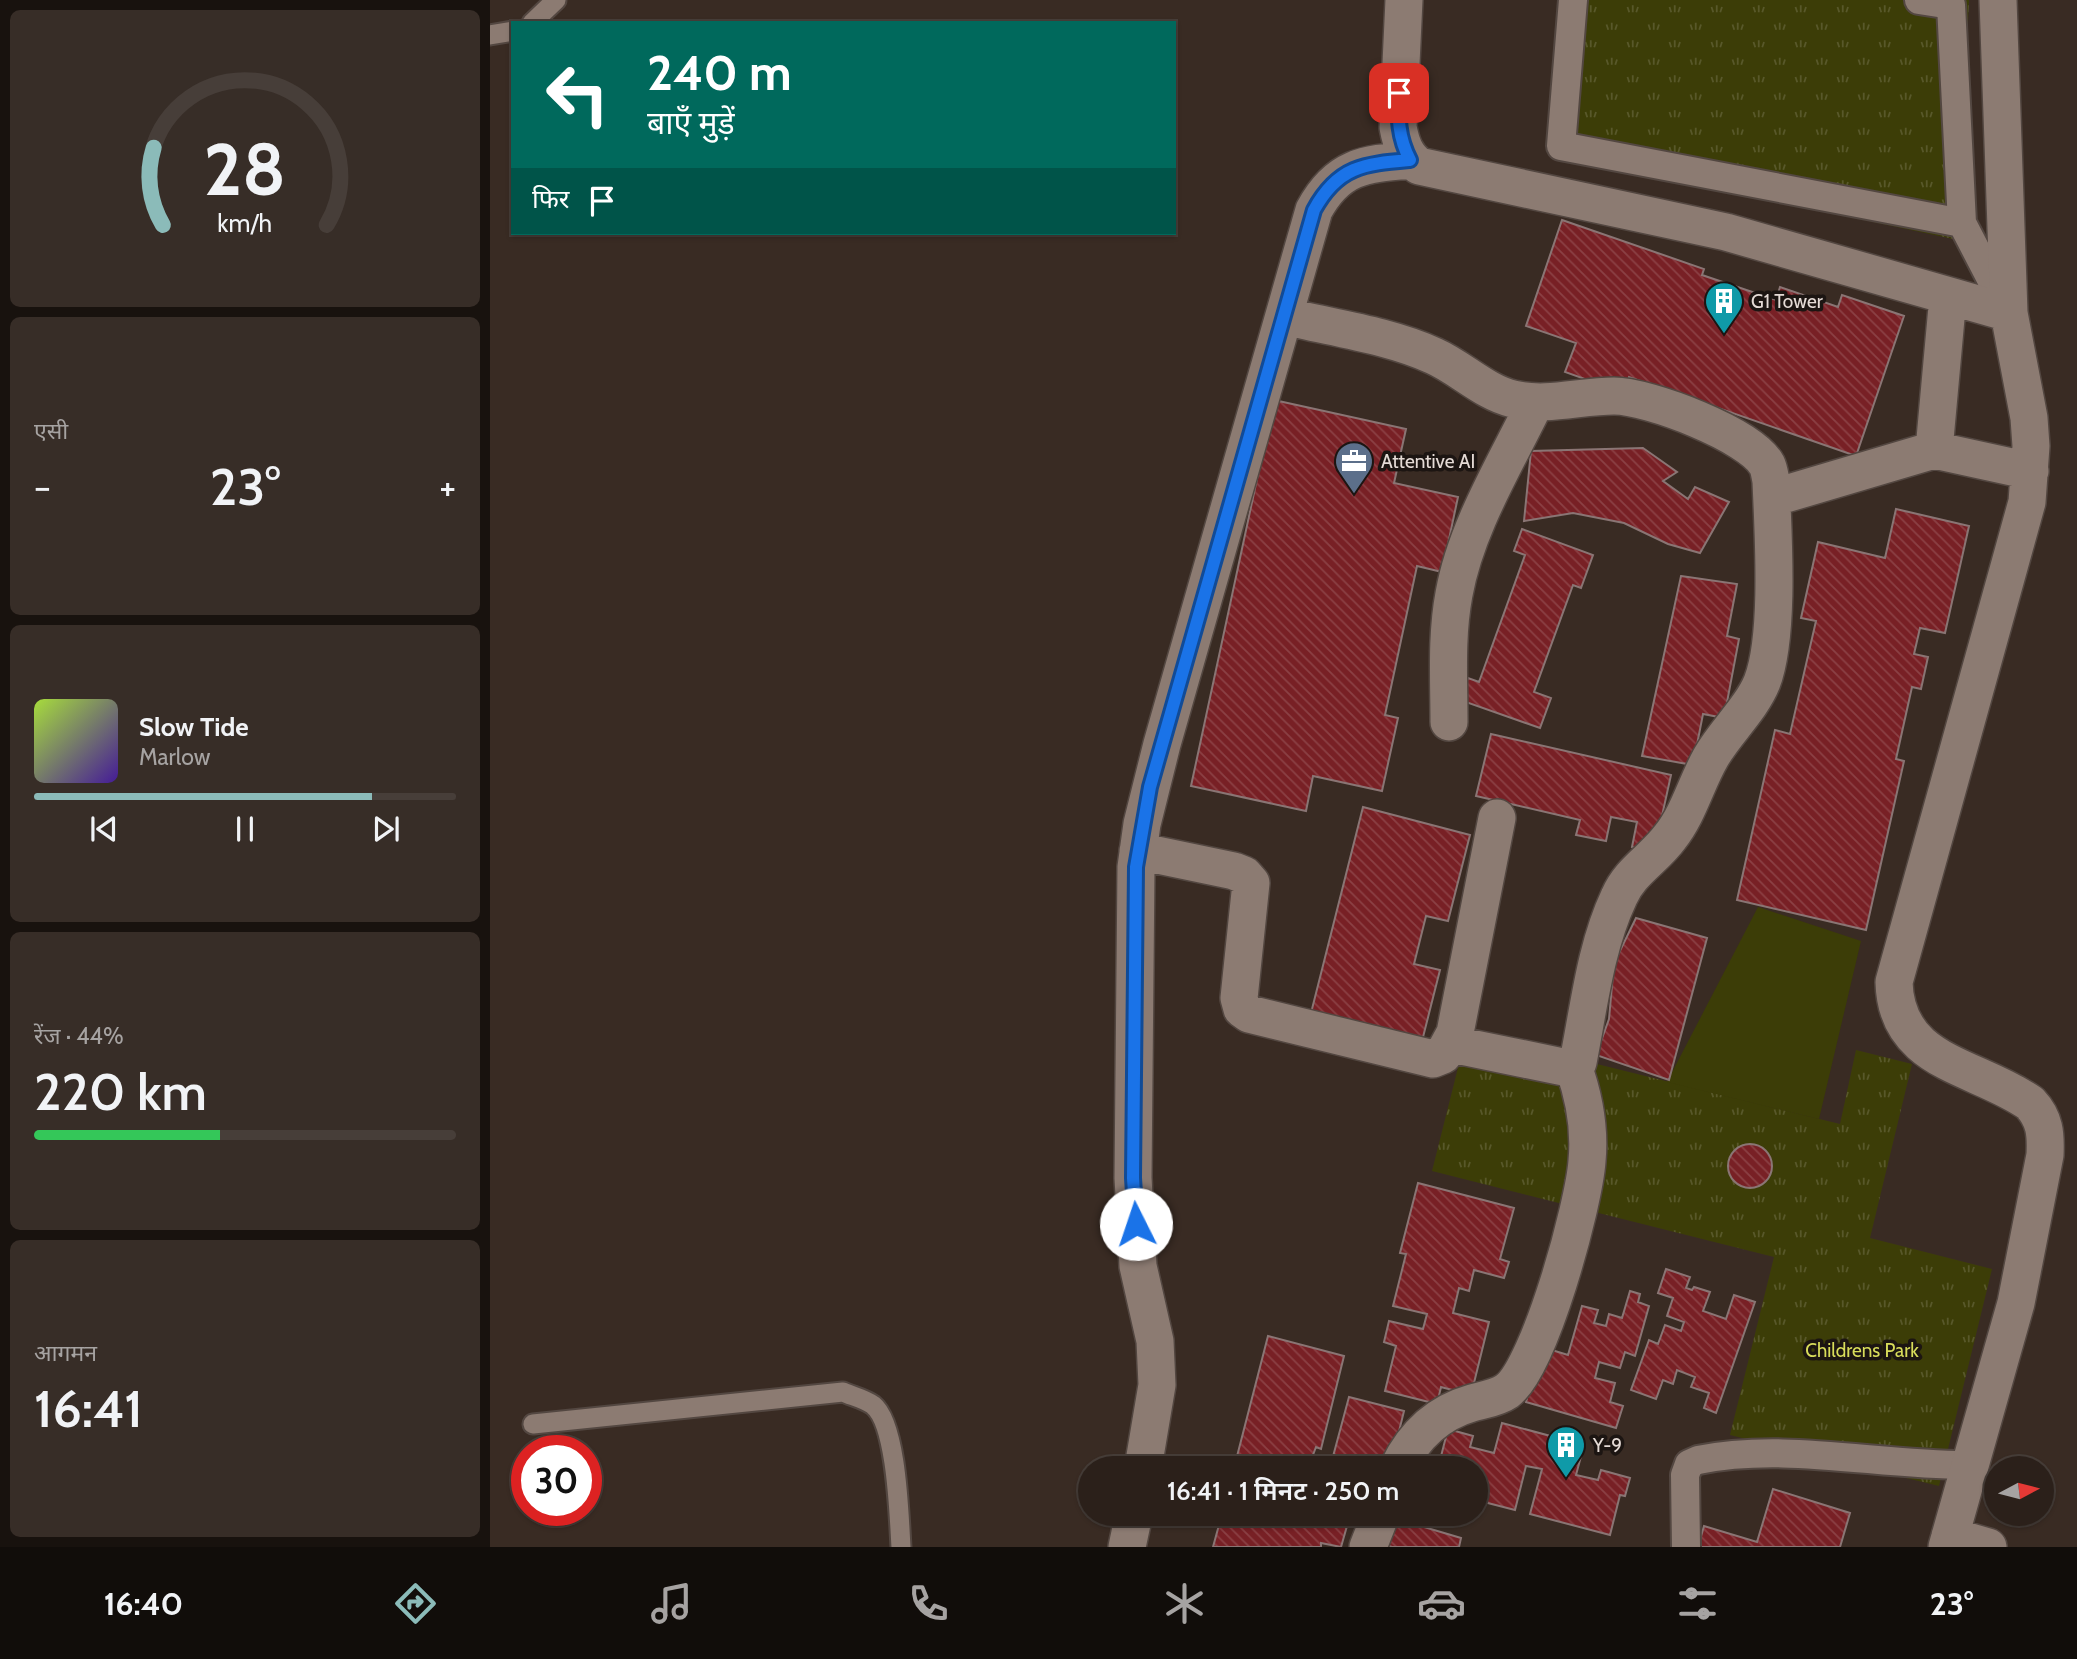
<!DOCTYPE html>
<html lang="hi">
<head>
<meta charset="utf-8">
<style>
	:root { --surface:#2b201a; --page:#372d27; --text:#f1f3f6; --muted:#a6a3a2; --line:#473e39; --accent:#8bbbb9 }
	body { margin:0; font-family:Cabin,"Noto Sans Devanagari",sans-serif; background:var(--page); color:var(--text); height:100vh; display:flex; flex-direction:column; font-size:26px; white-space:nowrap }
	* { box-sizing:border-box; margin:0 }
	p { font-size:23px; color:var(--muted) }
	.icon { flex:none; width:38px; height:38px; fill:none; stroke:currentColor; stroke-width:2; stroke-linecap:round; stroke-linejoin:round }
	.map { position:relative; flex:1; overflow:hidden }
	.sheet { display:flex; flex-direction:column; gap:10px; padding:10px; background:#18120e; width:490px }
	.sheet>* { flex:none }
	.hud { position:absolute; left:21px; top:21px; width:665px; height:214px; border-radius:0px; box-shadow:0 2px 5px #0004,0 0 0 2px var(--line); background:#00695c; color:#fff; overflow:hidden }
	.needle { width:46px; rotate:83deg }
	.fabs { position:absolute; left:1494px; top:1456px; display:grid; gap:14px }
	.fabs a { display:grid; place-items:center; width:70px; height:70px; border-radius:50%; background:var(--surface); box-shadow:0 2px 5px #0004,0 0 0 2px var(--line); font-size:35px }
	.speed { position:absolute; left:21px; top:1435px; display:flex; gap:14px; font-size:35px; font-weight:700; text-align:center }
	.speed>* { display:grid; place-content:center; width:91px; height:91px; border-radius:50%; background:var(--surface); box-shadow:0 2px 5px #0004,0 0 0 2px var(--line); line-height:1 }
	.speed .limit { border:10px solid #d22; background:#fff; color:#111 }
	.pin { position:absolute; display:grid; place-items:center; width:60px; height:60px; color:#fff; margin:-30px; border-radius:14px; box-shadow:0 4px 10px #0006 }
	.me { position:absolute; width:77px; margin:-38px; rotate:356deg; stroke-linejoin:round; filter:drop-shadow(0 0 5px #0008) }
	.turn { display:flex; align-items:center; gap:24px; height:147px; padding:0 21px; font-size:32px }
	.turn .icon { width:91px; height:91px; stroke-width:2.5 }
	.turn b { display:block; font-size:49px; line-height:60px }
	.then { display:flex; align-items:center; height:66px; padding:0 21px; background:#0003; gap:14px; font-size:26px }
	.big { font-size:52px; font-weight:600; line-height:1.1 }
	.sheet .tile { flex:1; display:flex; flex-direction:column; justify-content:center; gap:10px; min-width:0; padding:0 24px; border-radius:10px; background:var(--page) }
	.sheet .dial { align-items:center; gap:0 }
	.dial svg { height:182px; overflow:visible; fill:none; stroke:var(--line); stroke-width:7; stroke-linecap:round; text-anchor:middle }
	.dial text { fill:var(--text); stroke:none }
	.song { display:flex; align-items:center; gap:21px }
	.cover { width:84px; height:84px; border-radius:10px; background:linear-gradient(135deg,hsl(80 70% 55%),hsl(260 70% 35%)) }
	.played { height:7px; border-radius:4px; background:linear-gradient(90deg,var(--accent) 80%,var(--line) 80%) }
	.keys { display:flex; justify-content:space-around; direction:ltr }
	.heat { display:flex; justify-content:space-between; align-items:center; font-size:38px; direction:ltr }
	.charge { height:10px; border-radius:5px; background:linear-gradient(90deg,#34c759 44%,var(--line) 0) }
	.trip { position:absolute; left:588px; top:1456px; width:410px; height:70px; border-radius:35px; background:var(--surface); box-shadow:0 2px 5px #0004,0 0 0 2px var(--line); font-weight:600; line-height:70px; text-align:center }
	.tab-bar { display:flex; height:112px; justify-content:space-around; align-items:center; background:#110d0a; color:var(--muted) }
	.tab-bar .icon { width:49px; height:49px }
	.tab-bar .current { color:var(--accent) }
	.tab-bar b { font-size:32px; color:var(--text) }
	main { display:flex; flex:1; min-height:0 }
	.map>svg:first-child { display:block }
	.grass { fill:url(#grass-tufts) }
	.garden { fill:#3c3d07 }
	.building { fill:url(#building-back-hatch); stroke:#8a7574; stroke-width:2 }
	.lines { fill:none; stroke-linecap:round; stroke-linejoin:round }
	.service-casing { stroke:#534741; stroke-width:23 }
	.pedestrian-casing { stroke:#534741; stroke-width:32 }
	.minor-casing { stroke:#534741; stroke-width:40 }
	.service { stroke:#8c7b72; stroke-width:19 }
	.pedestrian { stroke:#8c7b72; stroke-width:28 }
	.minor { stroke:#8c7b72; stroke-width:37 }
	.route-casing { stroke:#114b97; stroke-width:18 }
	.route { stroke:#1a73e8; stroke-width:12 }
	.labels { text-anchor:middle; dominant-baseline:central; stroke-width:7; stroke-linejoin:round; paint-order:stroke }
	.poi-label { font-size:19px; fill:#e5dbd6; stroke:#1c1512; text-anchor:start }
	.park-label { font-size:19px; fill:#d8dc5a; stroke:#1c1512 }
</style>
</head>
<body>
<main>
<section class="sheet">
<div class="tile dial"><svg viewBox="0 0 100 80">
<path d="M14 69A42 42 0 1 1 86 69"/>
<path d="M14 69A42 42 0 0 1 10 35" stroke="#8bbbb9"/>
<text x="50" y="56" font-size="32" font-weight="700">28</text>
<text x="50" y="72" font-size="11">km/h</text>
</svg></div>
<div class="tile"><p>एसी</p>
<div class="heat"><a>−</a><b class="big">23°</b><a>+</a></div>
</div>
<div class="tile">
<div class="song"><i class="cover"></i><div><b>Slow Tide</b><p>Marlow</p></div></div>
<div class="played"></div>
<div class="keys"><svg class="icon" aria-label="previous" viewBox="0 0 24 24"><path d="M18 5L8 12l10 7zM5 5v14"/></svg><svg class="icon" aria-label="pause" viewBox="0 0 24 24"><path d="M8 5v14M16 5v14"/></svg><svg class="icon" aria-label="next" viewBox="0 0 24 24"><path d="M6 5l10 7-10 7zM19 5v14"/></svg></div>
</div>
<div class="tile"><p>रेंज · 44%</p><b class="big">220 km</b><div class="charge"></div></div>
<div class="tile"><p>आगमन</p><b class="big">16:41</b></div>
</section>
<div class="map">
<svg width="1587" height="1547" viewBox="0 0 1587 1547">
	<defs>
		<pattern id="grass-tufts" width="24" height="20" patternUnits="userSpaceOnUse" patternTransform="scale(1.75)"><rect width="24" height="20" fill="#3c3d07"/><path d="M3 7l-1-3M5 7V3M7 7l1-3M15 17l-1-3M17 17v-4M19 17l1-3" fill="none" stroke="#58582a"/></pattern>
		<pattern id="building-back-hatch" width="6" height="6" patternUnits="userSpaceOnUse" patternTransform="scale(1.75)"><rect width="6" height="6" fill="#782025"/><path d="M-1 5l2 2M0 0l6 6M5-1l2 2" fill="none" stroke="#8b4044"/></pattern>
	</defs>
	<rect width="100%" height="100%" fill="#392b23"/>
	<path class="grass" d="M1084,0H1479L1468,240L1068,155Z
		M977,1032L1350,1124L1366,1050L1422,1064L1380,1238L1502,1269L1449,1486L1240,1435L1284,1257L942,1171Z"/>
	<path class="garden" d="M1268,907L1371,941L1329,1119L1177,1082Z"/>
	<path class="building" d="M1072,220L1214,269L1212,275L1286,300L1290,287L1348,307L1352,295L1414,316L1366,456L1139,377L1134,393L1075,372L1086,343L1036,326Z
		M784,400L916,429L904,483L968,497L952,572L927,566L895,715L908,718L892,791L823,776L816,811L701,786Z
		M1153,448L1187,472L1173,481L1198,499L1205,487L1239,502L1210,553L1178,544L1134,523L1083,513L1034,521L1041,451Z
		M1406,509L1479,526L1455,633L1430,628L1424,654L1438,657L1431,689L1422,687L1406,759L1414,761L1376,930L1247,900L1285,730L1300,734L1326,621L1311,618L1328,542L1395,558Z
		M1032,529L1103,555L1091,588L1083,585L1044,692L1061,698L1050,728L970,700L978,678L989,682L1035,555L1024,551Z
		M1191,576L1247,584L1237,636L1249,639L1234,718L1213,714L1203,765L1152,756Z
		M1001,734L1181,775L1164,852L1142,847L1147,822L1121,817L1116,841L1086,835L1090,820L986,796Z
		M873,807L980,835L958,921L936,916L924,964L950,970L931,1045L820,1017Z
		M1146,918L1217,938L1179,1080L1106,1055L1119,1019L1124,963Z
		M1238 1166a22 22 0 1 1 44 0a22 22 0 1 1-44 0Z
		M928,1183L1024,1208L1010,1259L1019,1262L1014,1278L984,1270L979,1291L969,1288L963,1313L999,1322L981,1395L951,1387L947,1404L895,1391L906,1346L894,1342L899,1321L933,1329L937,1314L903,1306L916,1254L910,1253Z
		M1176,1269L1200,1277L1196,1288L1202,1290L1204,1287L1220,1292L1213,1311L1236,1319L1244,1295L1265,1302L1226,1413L1214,1408L1219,1393L1201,1387L1205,1377L1187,1370L1183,1384L1173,1380L1166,1399L1141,1390L1159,1340L1168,1344L1175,1325L1191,1331L1194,1322L1177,1316L1183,1298L1168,1293Z
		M1140,1291L1150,1294L1148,1302L1159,1306L1145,1356L1135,1352L1130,1368L1109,1362L1105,1378L1125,1383L1120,1402L1133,1406L1126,1428L1036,1402L1052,1347L1078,1355L1092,1306L1108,1310L1104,1323L1116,1326L1119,1314L1132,1318Z
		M778,1336L854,1356L831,1449L826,1447L818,1468H744Z
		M859,1397L914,1411L900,1468H859L841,1464Z
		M1012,1423L1094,1445L1086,1475L1108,1480L1111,1470L1140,1478L1135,1496L1130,1495L1120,1535L1040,1514L1052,1469L1036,1466L1025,1510L990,1501L992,1493L985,1491V1468H948L958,1429L983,1436L980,1447L1004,1453Z
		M1283,1489L1360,1513L1350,1547H1208L1214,1526L1267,1542Z
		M732,1514H845L842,1522L857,1526L851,1547L831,1543V1547H723Z
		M897,1516L971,1538L969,1547H902L889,1543Z"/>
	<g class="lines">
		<defs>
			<path id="service" d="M42,23L66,0
				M0,35L23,31
				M43,1424L353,1392C362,1396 375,1399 383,1405C407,1424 409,1517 411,1547"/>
			<path id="pedestrian" d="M1083,0L1071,146L1472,223
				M1429,0L1461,5L1472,223L1516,308
				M1196,1547L1195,1475L1199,1464L1208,1460C1297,1442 1390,1466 1480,1465"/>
			<path id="minor" d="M914,0L908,127C911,143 915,156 929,166L1236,232L1519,313
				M794,316C843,328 898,335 944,356C971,368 994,392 1023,399C1057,407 1090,396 1124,396C1158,396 1261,435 1277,465C1279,469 1280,476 1281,481C1283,532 1290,635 1272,682C1261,709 1236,731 1221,757C1206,783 1199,813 1180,837C1164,859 1140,871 1129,897C1105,948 1099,1007 1088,1062L1078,1068L961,1044
				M1444,450L1540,471
				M1282,498L1444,450L1458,296
				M959,722C959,680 956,636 964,594C976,527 1016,463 1045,403
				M648,851L744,871L754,875L761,883L749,998L752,1009L759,1014L943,1059L953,1055L965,1033L1007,818
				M653,1468L667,1385L665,1341L648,1266L643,1178L646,867L652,824L672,744L824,210C848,166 874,164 920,160
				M908,1468C923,1437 947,1413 982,1403C993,1400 1007,1398 1017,1391C1050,1367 1094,1204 1097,1161C1100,1129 1094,1096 1083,1066
				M1460,1536L1498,1547
				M637,1547L644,1514
				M878,1547L891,1514
				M1457,1547L1526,1303L1555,1155C1556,1134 1555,1119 1540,1103C1486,1065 1406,1064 1404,982L1537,502L1541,446L1539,418L1519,313L1508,0"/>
		</defs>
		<use href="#service" class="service-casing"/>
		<use href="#pedestrian" class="pedestrian-casing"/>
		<use href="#minor" class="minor-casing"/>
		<use href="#service" class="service"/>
		<use href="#pedestrian" class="pedestrian"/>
		<use href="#minor" class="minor"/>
	</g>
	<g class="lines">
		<defs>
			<path id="route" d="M646,1224L643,1178L646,867L660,787L824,210C848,166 874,164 920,160C908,137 908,118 909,93"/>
		</defs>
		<use href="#route" class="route-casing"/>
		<use href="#route" class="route"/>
	</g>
	<defs>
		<symbol id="building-pin" viewBox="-11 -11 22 30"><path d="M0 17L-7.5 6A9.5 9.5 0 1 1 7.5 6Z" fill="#0f9aa8" stroke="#1c1512"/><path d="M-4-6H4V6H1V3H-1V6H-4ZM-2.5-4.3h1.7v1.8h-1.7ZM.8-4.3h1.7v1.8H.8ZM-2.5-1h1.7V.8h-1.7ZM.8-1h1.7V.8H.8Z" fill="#fff"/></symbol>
		<symbol id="office-pin" viewBox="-11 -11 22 30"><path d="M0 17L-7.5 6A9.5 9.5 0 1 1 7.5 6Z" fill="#5c6f8a" stroke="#1c1512"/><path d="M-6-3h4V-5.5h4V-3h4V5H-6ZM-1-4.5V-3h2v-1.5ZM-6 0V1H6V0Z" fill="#fff"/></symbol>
	</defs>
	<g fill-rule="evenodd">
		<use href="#building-pin" x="1212" y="279" width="44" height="60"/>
		<use href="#office-pin" x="842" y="439" width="44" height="60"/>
		<use href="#building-pin" x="1054" y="1423" width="44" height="60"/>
	</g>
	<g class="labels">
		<g class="poi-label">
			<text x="1261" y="301">G1 Tower</text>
			<text x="891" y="461">Attentive AI</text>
			<text x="1103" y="1445">Y-9</text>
		</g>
		<g class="park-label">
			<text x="1372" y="1350">Childrens Park</text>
		</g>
	</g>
</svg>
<div class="fabs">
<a><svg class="needle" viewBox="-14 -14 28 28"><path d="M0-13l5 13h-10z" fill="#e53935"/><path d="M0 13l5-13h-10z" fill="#a6a3a2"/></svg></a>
</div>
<div class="speed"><div class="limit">30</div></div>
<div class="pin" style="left:909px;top:93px;background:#d93025"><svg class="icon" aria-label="arrive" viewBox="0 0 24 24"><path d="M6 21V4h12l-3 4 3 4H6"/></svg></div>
<svg class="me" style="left:646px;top:1224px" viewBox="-20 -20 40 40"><circle r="19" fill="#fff"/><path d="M0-13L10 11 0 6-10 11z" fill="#1a73e8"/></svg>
<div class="trip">16:41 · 1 मिनट · 250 m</div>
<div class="hud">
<div class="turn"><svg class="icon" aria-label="left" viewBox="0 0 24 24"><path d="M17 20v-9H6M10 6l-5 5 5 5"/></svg><div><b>240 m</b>बाएँ मुड़ें</div></div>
<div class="then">फिर<svg class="icon" aria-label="arrive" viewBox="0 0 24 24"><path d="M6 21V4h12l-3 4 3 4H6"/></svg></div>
</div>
</div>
</main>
<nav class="tab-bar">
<b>16:40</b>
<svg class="icon current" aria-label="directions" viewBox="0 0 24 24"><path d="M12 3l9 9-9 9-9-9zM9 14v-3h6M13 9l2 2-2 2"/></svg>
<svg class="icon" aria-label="music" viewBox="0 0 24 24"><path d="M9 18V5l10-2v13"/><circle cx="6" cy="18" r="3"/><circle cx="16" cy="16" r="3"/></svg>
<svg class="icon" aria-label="phone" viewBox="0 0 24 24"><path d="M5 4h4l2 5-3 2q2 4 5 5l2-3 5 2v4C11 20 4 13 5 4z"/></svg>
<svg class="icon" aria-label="climate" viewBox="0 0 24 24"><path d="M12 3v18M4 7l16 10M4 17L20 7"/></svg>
<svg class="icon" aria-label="car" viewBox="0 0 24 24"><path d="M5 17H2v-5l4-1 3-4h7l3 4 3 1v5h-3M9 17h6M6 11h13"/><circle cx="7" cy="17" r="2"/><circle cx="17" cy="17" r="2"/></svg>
<svg class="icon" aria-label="filters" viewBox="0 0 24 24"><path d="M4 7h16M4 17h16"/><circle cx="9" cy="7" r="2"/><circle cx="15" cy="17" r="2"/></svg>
<b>23°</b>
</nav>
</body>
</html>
